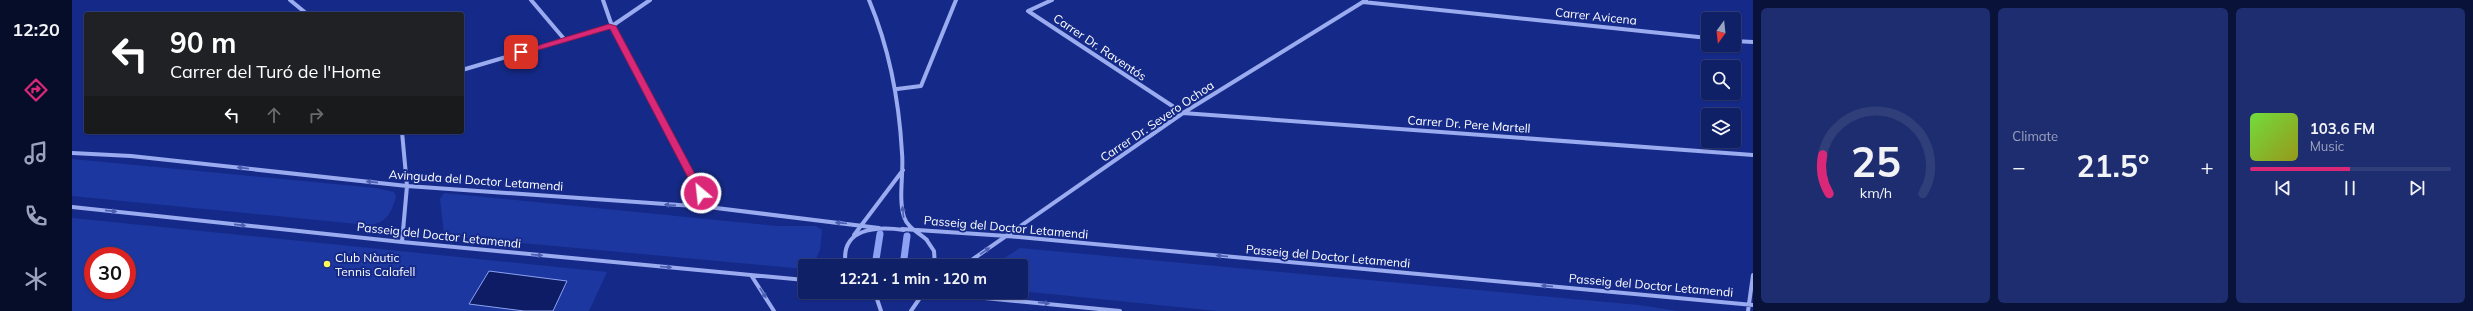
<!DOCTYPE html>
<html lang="en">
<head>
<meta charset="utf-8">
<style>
	:root { --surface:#102066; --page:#1e2d6f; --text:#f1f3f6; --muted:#9ca3bf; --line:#303e7a; --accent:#db2777 }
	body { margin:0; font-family:Mulish,sans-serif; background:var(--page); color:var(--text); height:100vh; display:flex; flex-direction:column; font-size:15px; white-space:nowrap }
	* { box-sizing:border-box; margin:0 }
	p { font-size:13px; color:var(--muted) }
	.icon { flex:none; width:22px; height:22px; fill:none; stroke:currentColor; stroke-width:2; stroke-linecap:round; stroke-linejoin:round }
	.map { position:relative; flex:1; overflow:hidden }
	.side { display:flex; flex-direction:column; gap:8px; padding:8px; background:#091238; width:720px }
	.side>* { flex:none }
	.guide { position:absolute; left:12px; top:12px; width:380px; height:122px; border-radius:4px; box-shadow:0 1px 3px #0004,0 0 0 1px var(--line); background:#202124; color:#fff; overflow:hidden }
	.needle { width:26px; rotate:195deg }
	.tools { position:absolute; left:1629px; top:12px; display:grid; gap:8px }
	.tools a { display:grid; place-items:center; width:40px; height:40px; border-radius:4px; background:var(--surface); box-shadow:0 1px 3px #0004,0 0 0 1px var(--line); font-size:20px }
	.speed { position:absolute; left:12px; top:247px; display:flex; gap:8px; font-size:20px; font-weight:700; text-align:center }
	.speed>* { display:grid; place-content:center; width:52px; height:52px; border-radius:50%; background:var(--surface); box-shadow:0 1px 3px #0004,0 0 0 1px var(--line); line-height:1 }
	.speed .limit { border:6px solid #d22; background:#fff; color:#111 }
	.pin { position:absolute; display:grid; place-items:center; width:34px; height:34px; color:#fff; margin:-17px; border-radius:8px; box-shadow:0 2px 6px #0006 }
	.me { position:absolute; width:44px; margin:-22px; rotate:332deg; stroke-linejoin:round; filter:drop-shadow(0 0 3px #0008) }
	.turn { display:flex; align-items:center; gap:14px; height:84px; padding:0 20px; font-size:18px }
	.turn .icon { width:52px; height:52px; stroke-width:2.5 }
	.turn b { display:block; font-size:28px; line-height:34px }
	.lanes { display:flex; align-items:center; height:38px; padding:0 20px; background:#0003; justify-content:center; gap:20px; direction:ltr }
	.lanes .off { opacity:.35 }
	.big { font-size:30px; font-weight:700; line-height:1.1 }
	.side .card { flex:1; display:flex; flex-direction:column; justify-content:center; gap:6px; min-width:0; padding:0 14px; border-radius:6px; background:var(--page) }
	.side .dial { align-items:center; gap:0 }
	.dial svg { height:104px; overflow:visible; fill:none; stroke:var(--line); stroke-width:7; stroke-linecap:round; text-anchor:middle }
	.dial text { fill:var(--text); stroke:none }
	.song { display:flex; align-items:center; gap:12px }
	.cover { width:48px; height:48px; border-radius:6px; background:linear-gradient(135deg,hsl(100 70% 55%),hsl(60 70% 35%)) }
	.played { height:4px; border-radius:2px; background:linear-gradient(90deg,var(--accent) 50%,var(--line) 50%) }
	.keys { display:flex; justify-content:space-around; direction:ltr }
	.heat { display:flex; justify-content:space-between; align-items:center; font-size:22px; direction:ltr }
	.side .tiles { flex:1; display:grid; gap:8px; grid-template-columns:repeat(3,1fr) }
	.trip { position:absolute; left:726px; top:259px; width:230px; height:40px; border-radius:4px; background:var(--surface); box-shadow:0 1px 3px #0004,0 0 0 1px var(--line); font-weight:700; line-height:40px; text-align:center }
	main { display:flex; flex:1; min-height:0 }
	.dock { display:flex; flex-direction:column; width:72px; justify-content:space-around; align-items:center; background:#060d29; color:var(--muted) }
	.dock .icon { width:28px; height:28px }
	.dock .on { color:var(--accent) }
	.dock b { font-size:18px; color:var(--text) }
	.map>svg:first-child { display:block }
	.green { fill:#1d37a1; fill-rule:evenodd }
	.water { fill:#0d1c64; stroke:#8da2f2 }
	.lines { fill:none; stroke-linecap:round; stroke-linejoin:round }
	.stream { stroke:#8da2f2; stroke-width:7 }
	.minor { stroke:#9babef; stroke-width:4 }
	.oneway { fill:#4b5eb1 }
	.route { fill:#db2777; stroke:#8e194d }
	.poi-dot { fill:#fff959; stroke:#152a88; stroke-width:1.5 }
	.labels { text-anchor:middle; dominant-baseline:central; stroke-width:4; stroke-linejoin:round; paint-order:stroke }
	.street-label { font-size:12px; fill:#fff; stroke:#152a88 }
	.poi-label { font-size:12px; fill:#fff; stroke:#152a88; text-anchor:start }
</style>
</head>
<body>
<main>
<nav class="dock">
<b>12:20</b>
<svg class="icon on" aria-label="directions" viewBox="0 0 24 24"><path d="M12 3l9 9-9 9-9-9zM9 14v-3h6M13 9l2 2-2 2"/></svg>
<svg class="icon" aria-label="music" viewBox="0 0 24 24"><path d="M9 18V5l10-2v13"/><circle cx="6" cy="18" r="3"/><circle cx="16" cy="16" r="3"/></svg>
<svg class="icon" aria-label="phone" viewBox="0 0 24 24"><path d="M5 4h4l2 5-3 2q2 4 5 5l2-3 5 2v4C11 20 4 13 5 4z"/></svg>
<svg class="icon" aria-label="climate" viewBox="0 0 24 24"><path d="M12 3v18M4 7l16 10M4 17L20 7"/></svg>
</nav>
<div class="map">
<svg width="1681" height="311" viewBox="0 0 1681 311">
	<rect width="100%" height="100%" fill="#152a88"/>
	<path class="green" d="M0,159L304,188L322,192L324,197C319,213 314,224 296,225L0,196Z
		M372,193L705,226H744L750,230L748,250L741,265L733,266V269L374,236L372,233L368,199Z
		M0,218L535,272L517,311H0ZM21,256H55V290H21Z
		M948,248L1567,305L1606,311H1145L949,291V266H920Z"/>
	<path class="water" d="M417,271L495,281L481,311H452L397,304Z"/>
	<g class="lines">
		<path class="stream" d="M803,266L808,234
			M831,266L835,236"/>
		<path class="minor" d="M218,0L235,14
			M459,0L493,40
			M531,0L540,26L636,207
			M797,0C818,50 827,99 830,153C832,173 826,198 832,217C835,227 847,233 855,240
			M1291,2L1636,38
			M956,11L1111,113L1681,155
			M956,11L980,0
			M1662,41L1681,42
			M390,70L540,26L578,0
			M825,89L849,86L884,0
			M330,132L335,186L330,242
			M0,153L59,156L335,186L636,207L807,228
			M0,207L330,242L733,280
			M830,229L935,236L1681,305
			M782,235L831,170
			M854,239L862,251L863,266
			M774,266C767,228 804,226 832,230
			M891,266L1111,113L1294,0
			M679,275L702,311
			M798,292L805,299L809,311
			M850,292L1048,311
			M839,311L852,292
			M1676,311L1681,275"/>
	</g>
	<defs><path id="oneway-solid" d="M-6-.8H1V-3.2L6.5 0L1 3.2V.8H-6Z"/></defs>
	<g class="oneway">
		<use href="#oneway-solid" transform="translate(171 168) rotate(-174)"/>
		<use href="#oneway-solid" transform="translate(300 182) rotate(-174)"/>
		<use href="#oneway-solid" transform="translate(598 205) rotate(-176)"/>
		<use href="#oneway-solid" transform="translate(39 211) rotate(6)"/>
		<use href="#oneway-solid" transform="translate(831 212) rotate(-96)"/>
		<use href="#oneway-solid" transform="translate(769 223) rotate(-175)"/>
		<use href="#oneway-solid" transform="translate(168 225) rotate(6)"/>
		<use href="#oneway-solid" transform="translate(913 251) rotate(-34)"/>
		<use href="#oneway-solid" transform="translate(465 255) rotate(5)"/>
		<use href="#oneway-solid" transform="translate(1150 256) rotate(-175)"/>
		<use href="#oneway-solid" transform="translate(594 267) rotate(5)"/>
		<use href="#oneway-solid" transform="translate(1475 286) rotate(-175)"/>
		<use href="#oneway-solid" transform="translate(691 293) rotate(58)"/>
		<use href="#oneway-solid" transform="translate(972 303) rotate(6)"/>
	</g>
	<path class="route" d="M537,24L544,26L633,193L632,196H625L624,193L538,29L449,55L445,52Z"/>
	<circle class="poi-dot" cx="255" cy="264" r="4"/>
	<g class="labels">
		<g class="street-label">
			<text transform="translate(1524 16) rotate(6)">Carrer Avicena</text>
			<text transform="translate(1028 47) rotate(34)">Carrer Dr. Raventós</text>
			<text transform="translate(1085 121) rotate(-34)">Carrer Dr. Severo Ochoa</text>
			<text transform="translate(1397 124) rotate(4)">Carrer Dr. Pere Martell</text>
			<text transform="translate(404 180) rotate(4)">Avinguda del Doctor Letamendi</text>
			<text transform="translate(934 227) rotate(5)">Passeig del Doctor Letamendi</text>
			<text transform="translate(367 235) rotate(6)">Passeig del Doctor Letamendi</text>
			<text transform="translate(1256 256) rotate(5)">Passeig del Doctor Letamendi</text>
			<text transform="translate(1579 285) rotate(5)">Passeig del Doctor Letamendi</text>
		</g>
		<g class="poi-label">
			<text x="263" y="257">Club Nàutic<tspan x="263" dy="14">Tennis Calafell</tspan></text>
		</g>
	</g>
</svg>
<div class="tools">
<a><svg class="needle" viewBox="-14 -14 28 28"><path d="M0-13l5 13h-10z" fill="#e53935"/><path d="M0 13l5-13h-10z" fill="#9ca3bf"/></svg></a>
<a><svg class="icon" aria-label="search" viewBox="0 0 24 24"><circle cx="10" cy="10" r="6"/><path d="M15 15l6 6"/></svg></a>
<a><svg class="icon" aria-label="layers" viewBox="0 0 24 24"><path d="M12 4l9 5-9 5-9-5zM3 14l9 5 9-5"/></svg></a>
</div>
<div class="speed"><div class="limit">30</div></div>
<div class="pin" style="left:449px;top:52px;background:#d93025"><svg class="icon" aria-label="arrive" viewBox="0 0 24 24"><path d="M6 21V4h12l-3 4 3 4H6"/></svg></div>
<svg class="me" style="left:629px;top:193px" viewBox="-20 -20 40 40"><circle r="17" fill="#db2777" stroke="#fff" stroke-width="3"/><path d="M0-11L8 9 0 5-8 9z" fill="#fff"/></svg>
<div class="trip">12:21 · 1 min · 120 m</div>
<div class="guide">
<div class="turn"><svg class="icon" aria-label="left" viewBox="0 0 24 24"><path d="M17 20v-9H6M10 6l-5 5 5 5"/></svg><div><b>90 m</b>Carrer del Turó de l'Home</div></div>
<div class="lanes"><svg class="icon" aria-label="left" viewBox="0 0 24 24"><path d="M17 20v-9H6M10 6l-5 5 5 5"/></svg><svg class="icon off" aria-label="ahead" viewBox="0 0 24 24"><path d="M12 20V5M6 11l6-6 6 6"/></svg><svg class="icon off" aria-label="right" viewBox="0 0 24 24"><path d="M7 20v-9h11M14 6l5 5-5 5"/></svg></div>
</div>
</div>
<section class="side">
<div class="tiles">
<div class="card dial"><svg viewBox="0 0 100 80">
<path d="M14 69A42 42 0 1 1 86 69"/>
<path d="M14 69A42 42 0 0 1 9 39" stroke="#db2777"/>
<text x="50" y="56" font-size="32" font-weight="700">25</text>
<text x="50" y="72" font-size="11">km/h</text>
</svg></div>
<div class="card"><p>Climate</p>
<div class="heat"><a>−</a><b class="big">21.5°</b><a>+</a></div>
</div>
<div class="card">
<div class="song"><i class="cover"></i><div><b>103.6 FM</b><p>Music</p></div></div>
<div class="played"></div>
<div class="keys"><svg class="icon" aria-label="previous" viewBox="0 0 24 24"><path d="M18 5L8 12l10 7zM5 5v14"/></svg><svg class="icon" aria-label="pause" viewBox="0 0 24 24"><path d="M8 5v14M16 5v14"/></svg><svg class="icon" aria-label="next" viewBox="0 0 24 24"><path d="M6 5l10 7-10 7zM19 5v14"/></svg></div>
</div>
</div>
</section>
</main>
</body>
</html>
